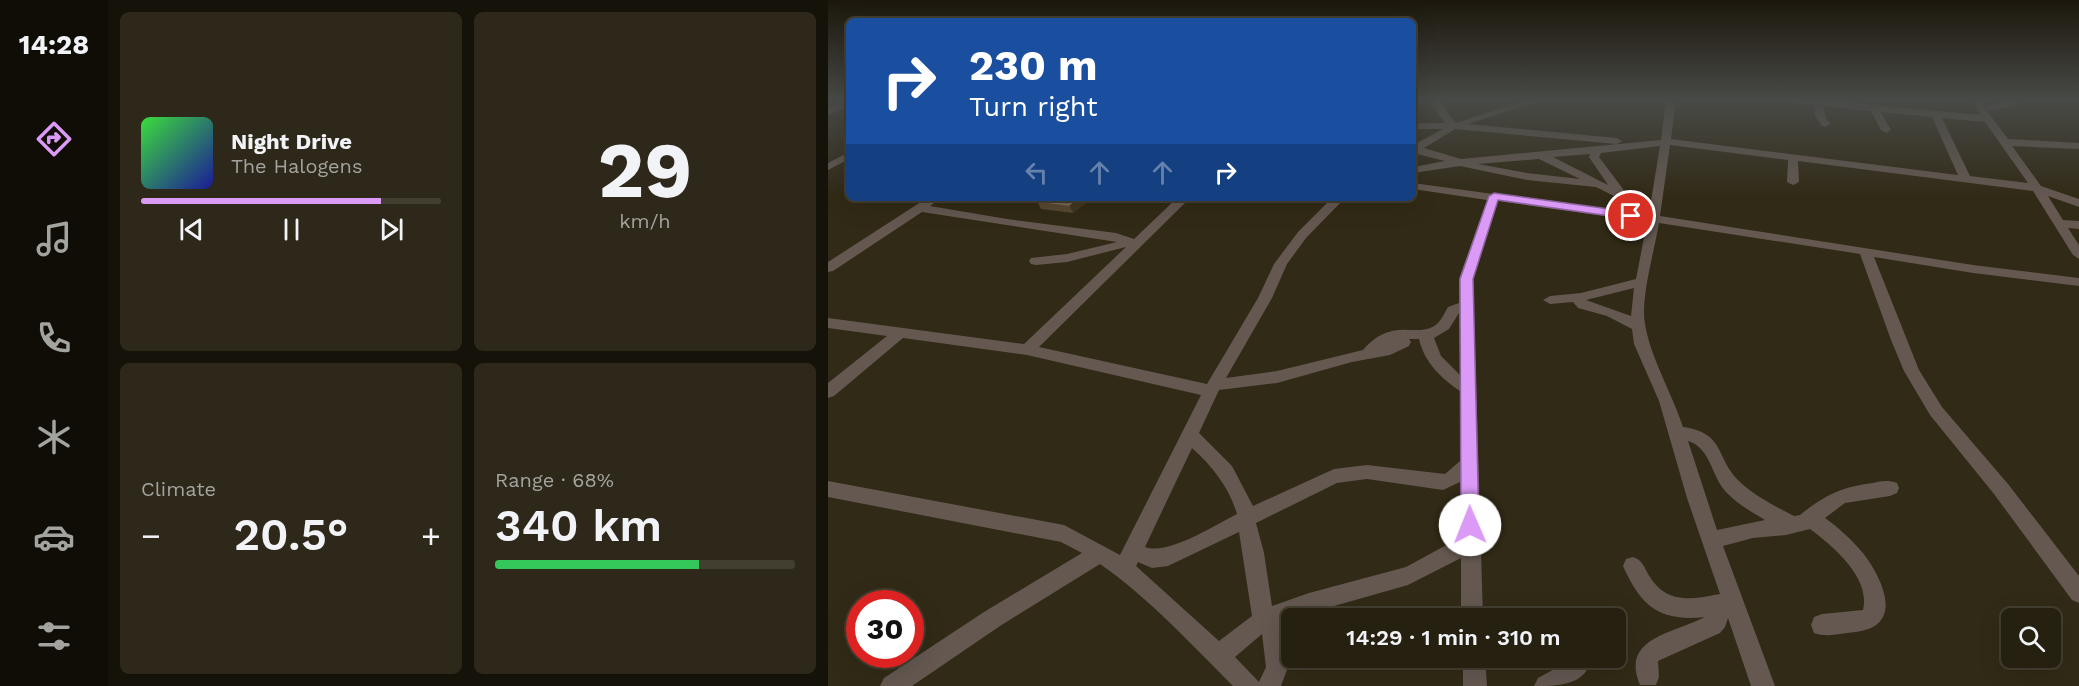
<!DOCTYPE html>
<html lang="en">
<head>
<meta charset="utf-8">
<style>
	:root { --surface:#252010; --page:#2d2819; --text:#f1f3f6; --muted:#a3a39f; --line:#423e30; --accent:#da9af6 }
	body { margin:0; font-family:"Work Sans",sans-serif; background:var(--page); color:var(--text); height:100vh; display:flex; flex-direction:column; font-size:22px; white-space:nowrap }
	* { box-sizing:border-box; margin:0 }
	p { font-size:20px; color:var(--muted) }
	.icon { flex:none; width:33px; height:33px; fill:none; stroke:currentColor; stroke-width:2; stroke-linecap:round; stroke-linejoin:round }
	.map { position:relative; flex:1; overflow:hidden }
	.panel { display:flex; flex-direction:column; gap:12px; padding:12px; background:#141209; width:720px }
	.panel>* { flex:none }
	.hud { position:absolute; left:18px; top:18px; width:570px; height:183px; border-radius:9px; box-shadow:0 6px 24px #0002,0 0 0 2px var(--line); background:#1a4fa0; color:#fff; overflow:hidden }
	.buttons { position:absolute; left:1173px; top:608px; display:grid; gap:12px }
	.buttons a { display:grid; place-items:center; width:60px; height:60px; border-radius:9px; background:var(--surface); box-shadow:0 6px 24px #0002,0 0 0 2px var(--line); font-size:30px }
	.speed { position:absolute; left:18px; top:590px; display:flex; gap:12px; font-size:30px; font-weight:700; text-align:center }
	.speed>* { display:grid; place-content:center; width:78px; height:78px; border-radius:50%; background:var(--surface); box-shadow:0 6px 24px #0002,0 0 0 2px var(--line); line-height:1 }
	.speed .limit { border:9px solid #d22; background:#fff; color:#111 }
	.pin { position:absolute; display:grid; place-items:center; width:51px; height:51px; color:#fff; margin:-26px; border:3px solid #fff; border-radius:50%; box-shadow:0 2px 6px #0007 }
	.me { position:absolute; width:66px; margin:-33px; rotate:359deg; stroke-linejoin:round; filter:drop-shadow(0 0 4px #0008) }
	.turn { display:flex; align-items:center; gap:21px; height:126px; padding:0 24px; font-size:27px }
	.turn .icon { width:78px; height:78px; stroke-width:2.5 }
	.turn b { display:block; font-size:42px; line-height:51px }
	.lanes { display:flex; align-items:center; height:57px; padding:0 24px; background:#0003; justify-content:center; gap:30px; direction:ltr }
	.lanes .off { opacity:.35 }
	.big { font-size:45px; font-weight:600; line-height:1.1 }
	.panel .widget { flex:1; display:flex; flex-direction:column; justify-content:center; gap:9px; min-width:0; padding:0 21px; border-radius:9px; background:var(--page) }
	.panel .dial { align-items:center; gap:0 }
	.dial b { font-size:78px; line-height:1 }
	.song { display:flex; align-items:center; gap:18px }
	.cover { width:72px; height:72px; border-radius:9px; background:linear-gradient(135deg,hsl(120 70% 55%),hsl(240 70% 35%)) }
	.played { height:6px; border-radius:3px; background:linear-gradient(90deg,var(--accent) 80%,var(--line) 80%) }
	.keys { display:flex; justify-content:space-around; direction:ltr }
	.heat { display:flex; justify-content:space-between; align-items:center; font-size:33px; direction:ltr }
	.charge { height:9px; border-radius:4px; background:linear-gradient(90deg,#34c759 68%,var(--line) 0) }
	.panel .tiles { flex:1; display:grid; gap:12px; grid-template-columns:repeat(2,1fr) }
	.trip { position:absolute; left:453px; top:608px; width:345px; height:60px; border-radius:9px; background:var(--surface); box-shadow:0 6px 24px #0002,0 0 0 2px var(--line); font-weight:600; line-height:60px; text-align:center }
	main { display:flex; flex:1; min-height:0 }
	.tab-bar { display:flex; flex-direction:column; width:108px; justify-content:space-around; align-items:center; background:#0f0d06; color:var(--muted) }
	.tab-bar .icon { width:42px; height:42px }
	.tab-bar .on { color:var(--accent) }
	.tab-bar b { font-size:27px; color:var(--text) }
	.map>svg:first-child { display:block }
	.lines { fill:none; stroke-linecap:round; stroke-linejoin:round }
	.minor { fill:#645851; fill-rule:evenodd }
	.wall { fill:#584832 }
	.shaded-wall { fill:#423620 }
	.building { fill:#655742; stroke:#776a57; stroke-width:1.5 }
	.route { fill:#da9af6; stroke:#8e64a0; stroke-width:1.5 }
</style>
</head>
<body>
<main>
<nav class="tab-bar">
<b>14:28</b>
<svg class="icon on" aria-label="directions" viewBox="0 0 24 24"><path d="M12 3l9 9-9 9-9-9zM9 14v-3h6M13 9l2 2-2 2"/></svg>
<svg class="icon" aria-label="music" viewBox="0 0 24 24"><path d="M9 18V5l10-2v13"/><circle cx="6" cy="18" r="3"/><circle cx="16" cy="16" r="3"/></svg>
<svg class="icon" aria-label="phone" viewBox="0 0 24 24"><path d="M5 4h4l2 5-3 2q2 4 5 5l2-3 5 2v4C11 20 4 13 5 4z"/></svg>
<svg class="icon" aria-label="climate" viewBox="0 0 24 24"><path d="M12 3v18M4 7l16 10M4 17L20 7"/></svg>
<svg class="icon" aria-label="car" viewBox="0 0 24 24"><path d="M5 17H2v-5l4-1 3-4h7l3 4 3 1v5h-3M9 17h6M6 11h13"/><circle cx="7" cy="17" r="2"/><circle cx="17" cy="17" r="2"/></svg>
<svg class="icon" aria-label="filters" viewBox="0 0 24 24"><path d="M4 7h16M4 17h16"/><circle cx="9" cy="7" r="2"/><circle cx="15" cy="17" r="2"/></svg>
</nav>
<section class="panel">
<div class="tiles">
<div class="widget">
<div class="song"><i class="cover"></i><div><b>Night Drive</b><p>The Halogens</p></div></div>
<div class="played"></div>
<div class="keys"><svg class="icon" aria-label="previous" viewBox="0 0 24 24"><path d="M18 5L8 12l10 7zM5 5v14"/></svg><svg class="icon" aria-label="pause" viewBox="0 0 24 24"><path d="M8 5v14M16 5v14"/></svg><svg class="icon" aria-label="next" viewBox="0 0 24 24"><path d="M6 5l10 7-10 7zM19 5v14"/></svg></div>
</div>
<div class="widget dial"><b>29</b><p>km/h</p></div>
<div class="widget"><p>Climate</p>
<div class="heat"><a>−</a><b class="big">20.5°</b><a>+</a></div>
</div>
<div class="widget"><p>Range · 68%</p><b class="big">340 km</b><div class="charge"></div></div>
</div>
</section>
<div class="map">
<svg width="1251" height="686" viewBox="0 0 1251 686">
	<rect width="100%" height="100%" fill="#312a16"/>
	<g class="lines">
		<path class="minor" d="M21,99V106L0,115V108Z
			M604,99H614L616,108L628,123L701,99H716L640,124L789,138L794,141L789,144L627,129L596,148L633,159L833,140L838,99H848L843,139L1130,175L1104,117L1053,112L1063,130L1058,133L1053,130L1043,111L996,106L997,116L1002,124L997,127L994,126L987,116L986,106L943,99H982L1153,115L1142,99H1151L1156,106L1192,99L1189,106L1159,111L1180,139L1251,143V149L1184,146L1213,186L1251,199V207L1220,196L1235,220L1251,221V229L1240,228L1251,245V259L1245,255L1205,191L970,161L971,182L965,185L959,182L960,160L842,145L832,216L1145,265L1251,278V286L1145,273L1046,257L1091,370L1114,407L1180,484L1251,576V603L1244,600L1166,494L1102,415L1076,371L1063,340L1032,254L831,223C826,252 817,282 816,310C815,345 844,392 855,427C897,433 887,456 910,480C926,496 947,506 966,516L972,515C997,495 1013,487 1045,483C1053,481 1060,480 1069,483L1071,488L1069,493L1062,496L1017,503L997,518C1011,528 1024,540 1035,553C1055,579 1077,626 1028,632C1014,633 999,638 986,633L983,625L986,617L994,614L1035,610C1043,578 1005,546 982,529L958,535L925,538L895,546L947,686H923L900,618L897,627L892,633L830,661L831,677L828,685H812C792,638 844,634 877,617C831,622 813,606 795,566L798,559L805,557C814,560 816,566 820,574C838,604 861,600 892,594L859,498L831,401L806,344L804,329L779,316L750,308L745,302L722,304L715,300L722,296L753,293L808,279L819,222L670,201L645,279L655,618H633V558L580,585L464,618L456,635L460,667L453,686H405C363,644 321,598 272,564L172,626L84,686H52L56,678L156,612L254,553L233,542L0,497V481L236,525L292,555L373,395L199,355L75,338L6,396L0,398V383L59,336L0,328V318L196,344L298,247L239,262L208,265L203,264L201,261L203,258L239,254L289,242L94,212L5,271L0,272V262L99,198H113L102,206L179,219L288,233L306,239L349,198H362L211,347L379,384L430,298L446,264L470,232L504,198H517L478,238L459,264L444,298L398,378L449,371L535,350C566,314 591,341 610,323C614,319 617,312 620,307L631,303V279L659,200L585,189V183L820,215L822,207L798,202L768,187L699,180L632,166L585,173V167L617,161L585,153V145L615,129H585V123H617L606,108ZM1114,118L1157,122L1200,183L1142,176ZM832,146L823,201L798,193L771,157L773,153ZM762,154L761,157L780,185L725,157ZM711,159L752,179L699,173L650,164ZM806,288L803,316L758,300ZM631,313L632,375L613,356L606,338L621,329ZM581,339H591C596,362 614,379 632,391V461L617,474L539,465L506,469L425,506L404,466L371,433L391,390L449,383L524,362L562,355L581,346L583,342ZM860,441C883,448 883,476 898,492C909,504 924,512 937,520L889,530ZM364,448C385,467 401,487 409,514C387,525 339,556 317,547ZM539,479L615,490L632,482L633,537L578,567L481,593L444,606L436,553L428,523L509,483ZM411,532L424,616L391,641L308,566L310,562L324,568L340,566ZM434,634L438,667L431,682L407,657Z
			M21,152V159L0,170V163Z
			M635,657H657L659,686H635Z
			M748,657L757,660L760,668C751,686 726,686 706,686L710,678Z"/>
	</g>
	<path class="wall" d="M213,198H259L260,201L245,213L213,209L209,201Z"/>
	<path class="shaded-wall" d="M249,198H259L260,201L245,213L241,205Z"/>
	<path class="building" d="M213,198H249L241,205L209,201Z"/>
	<linearGradient id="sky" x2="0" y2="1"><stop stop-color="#1b170c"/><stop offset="0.51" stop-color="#484a47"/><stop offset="1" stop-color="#484a47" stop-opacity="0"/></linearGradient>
	<rect width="1251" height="196" fill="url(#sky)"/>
	<path class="route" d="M666,193L803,212L808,216L803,219L670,200L645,279L651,525L648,531L642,533L636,531L633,525L632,279L661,196Z"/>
</svg>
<div class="buttons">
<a><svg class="icon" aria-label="search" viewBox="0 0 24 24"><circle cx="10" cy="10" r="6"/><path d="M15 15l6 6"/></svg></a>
</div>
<div class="speed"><div class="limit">30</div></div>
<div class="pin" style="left:803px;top:216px;background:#d93025"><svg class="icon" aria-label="arrive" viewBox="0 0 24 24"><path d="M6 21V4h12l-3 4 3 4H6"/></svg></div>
<svg class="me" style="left:642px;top:525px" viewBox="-20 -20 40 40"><circle r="19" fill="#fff"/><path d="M0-13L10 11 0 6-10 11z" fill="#da9af6"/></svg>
<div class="trip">14:29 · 1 min · 310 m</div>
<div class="hud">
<div class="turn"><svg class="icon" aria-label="right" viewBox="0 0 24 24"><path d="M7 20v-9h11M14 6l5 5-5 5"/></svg><div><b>230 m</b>Turn right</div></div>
<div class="lanes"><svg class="icon off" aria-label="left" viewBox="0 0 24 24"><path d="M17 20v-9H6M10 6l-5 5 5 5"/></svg><svg class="icon off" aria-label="ahead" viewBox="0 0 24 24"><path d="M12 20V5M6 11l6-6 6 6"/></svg><svg class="icon off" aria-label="ahead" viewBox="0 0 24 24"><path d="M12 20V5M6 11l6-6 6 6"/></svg><svg class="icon" aria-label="right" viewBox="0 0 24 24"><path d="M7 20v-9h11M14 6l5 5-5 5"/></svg></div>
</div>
</div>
</main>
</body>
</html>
